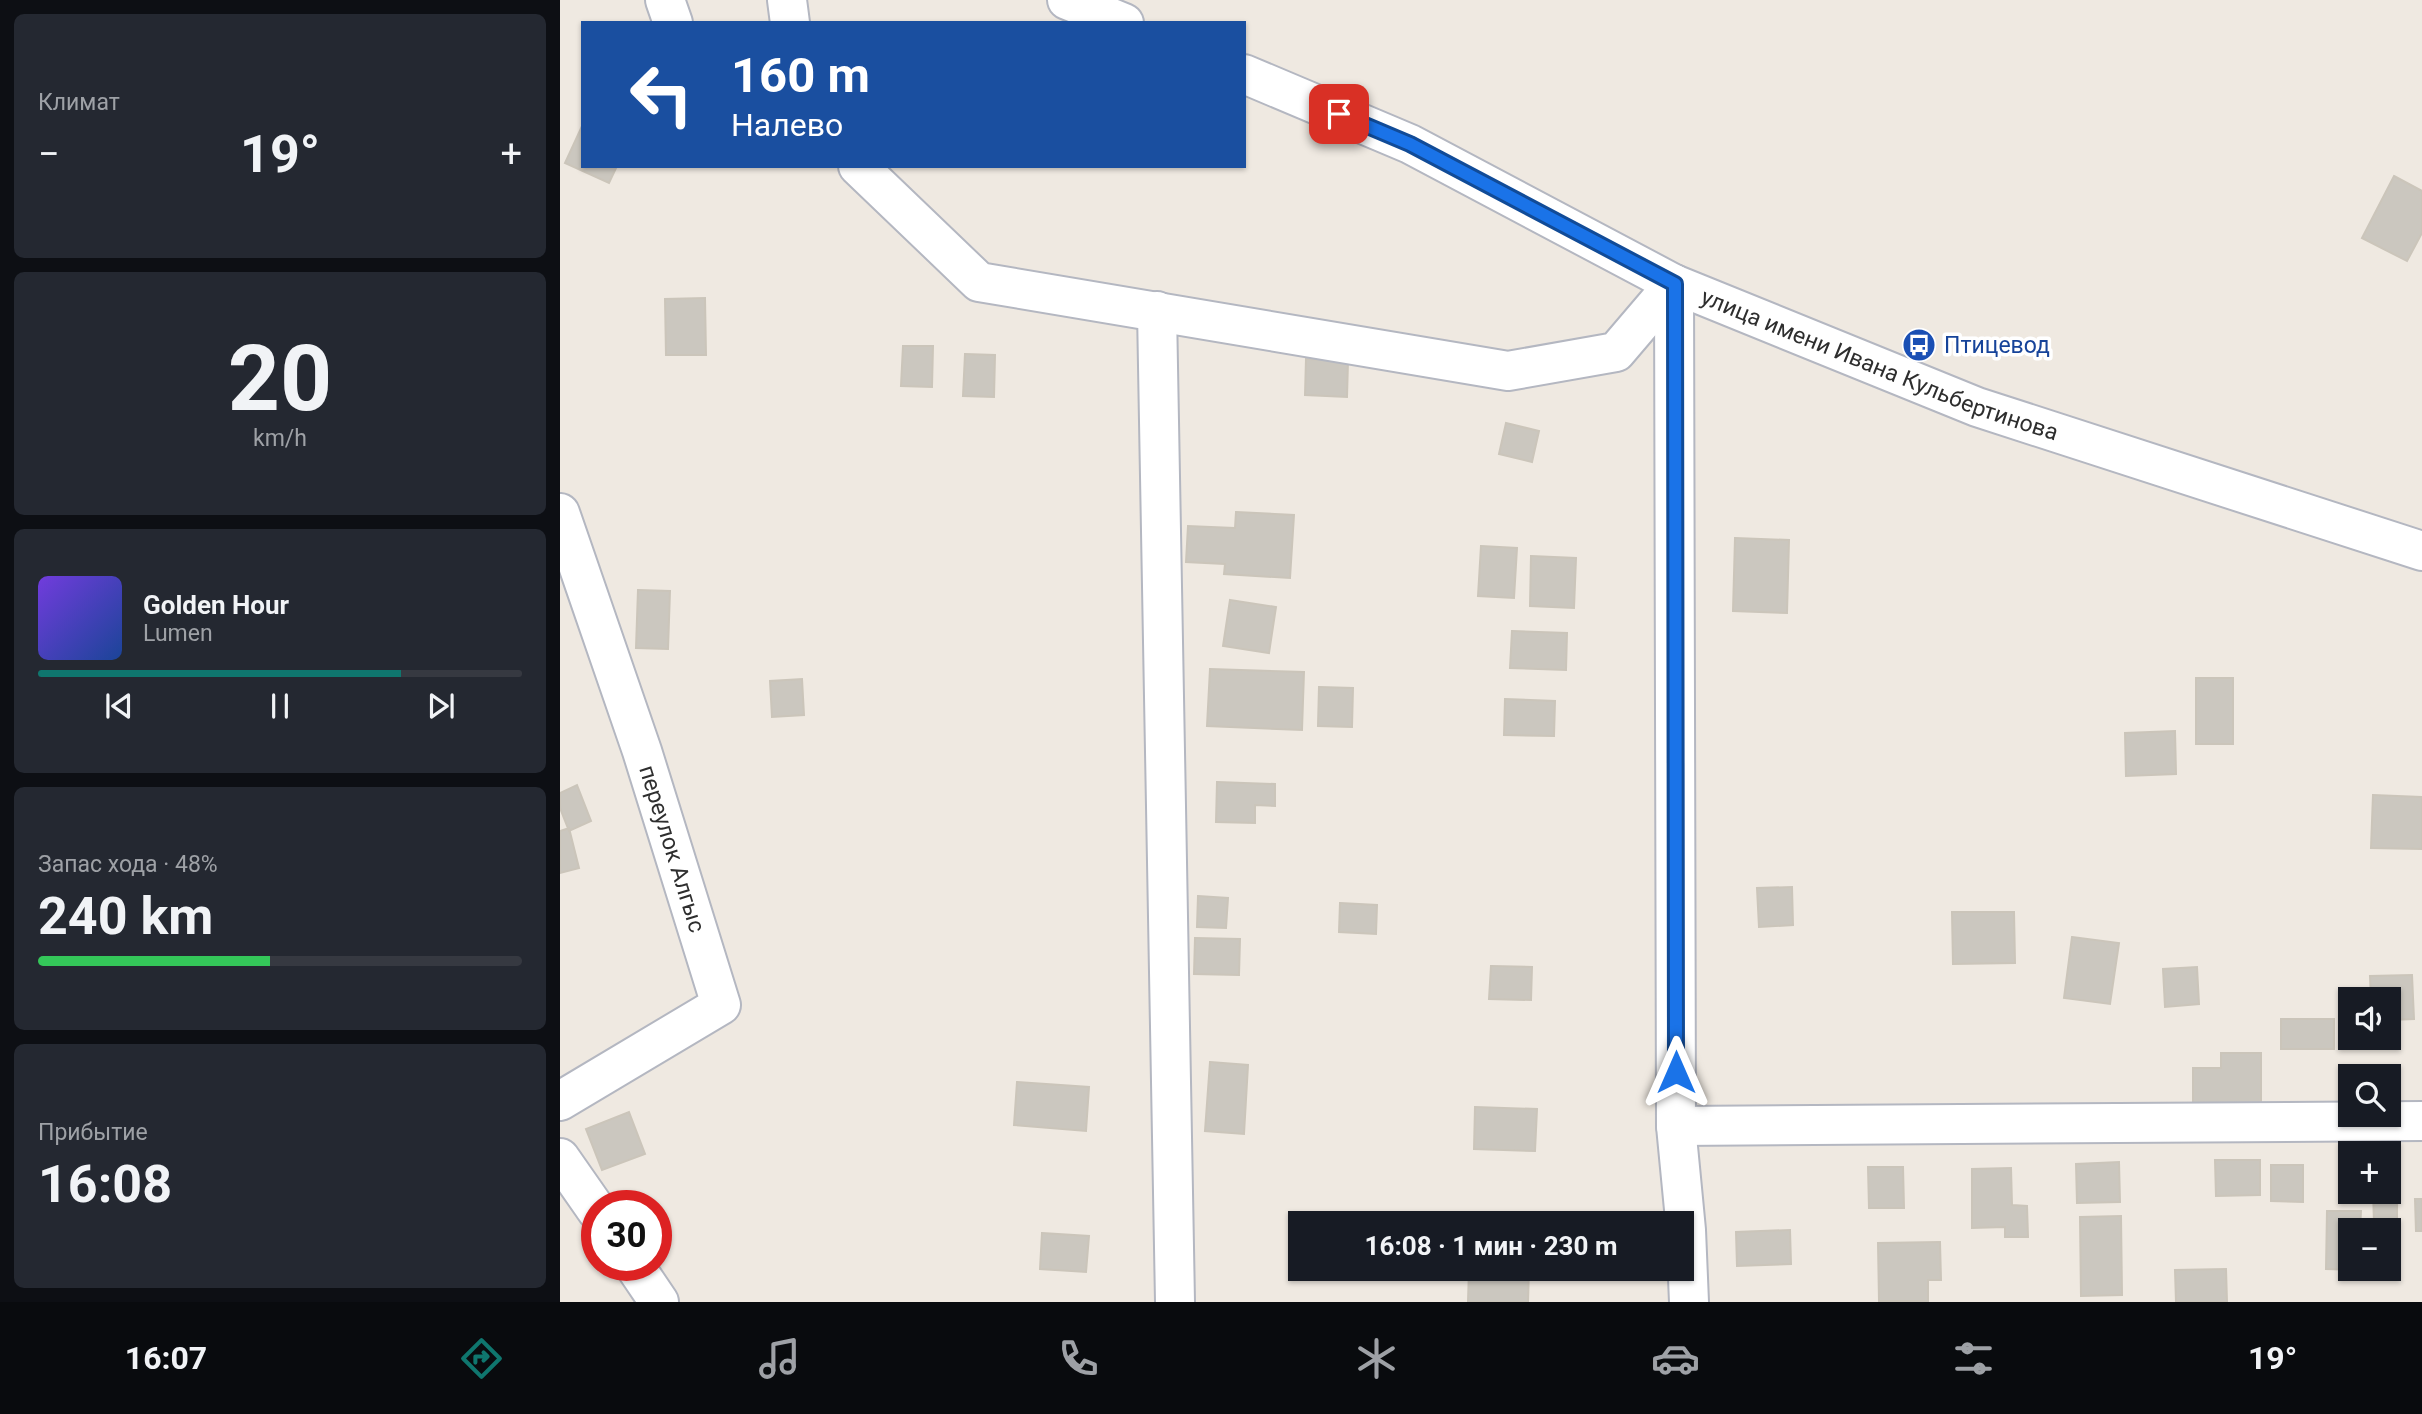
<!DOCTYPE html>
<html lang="ru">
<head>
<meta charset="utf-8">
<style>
	:root { --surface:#171b24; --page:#242831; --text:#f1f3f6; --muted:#9ea1a6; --line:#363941; --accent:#0f766e }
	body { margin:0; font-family:Roboto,sans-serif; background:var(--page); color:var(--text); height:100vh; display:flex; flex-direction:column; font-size:26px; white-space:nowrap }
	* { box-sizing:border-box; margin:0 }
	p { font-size:23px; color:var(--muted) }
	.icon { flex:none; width:38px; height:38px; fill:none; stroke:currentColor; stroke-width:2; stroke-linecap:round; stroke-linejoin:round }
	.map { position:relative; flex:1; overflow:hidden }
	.sheet { display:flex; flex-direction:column; gap:14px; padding:14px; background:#0d0f14; width:560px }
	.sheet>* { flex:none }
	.guide { position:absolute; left:21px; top:21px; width:665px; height:147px; border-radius:0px; box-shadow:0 2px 5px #0004; background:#1a4fa0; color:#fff; overflow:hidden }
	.buttons { position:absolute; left:1778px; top:987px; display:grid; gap:14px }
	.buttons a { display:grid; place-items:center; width:63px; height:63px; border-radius:0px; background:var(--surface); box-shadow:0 2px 5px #0004; font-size:35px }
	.speed { position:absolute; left:21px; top:1190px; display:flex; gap:14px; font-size:35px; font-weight:700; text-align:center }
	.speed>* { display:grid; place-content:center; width:91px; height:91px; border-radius:50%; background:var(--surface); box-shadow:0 2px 5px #0004; line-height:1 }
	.speed .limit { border:10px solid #d22; background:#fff; color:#111 }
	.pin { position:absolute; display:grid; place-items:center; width:60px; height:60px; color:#fff; margin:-30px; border-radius:14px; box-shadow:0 4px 10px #0006 }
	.me { position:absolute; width:77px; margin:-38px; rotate:0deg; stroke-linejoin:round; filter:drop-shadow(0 0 5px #0008) }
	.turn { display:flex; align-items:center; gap:24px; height:147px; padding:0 35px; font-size:32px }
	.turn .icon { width:91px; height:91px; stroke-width:2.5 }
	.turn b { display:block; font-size:49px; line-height:60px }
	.big { font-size:52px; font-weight:700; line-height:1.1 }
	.sheet .card { flex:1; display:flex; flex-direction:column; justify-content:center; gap:10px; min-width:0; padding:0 24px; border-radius:10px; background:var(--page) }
	.sheet .dial { align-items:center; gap:0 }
	.dial b { font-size:91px; line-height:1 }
	.song { display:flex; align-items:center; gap:21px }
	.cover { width:84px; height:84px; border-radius:10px; background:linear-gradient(135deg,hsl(260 70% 55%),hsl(220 70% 35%)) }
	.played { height:7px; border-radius:4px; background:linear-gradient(90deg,var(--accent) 75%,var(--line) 75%) }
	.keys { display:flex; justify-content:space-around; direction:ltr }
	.heat { display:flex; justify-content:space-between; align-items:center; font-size:38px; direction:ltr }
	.charge { height:10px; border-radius:5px; background:linear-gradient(90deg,#34c759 48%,var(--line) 0) }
	.trip { position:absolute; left:728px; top:1211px; width:406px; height:70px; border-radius:0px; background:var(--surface); box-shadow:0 2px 5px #0004; font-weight:700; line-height:70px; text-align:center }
	.menu { display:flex; height:112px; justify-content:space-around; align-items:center; background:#090b0e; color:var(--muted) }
	.menu .icon { width:49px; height:49px }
	.menu .active { color:var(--accent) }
	.menu b { font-size:32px; color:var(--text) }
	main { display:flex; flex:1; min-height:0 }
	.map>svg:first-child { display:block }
	.building { fill:#cbc7bf; stroke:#cbc5ba; stroke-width:2 }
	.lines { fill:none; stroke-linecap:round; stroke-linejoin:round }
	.minor-casing { stroke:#b4b7c1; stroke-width:42 }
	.minor { stroke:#fff; stroke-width:38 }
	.route-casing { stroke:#114b97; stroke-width:18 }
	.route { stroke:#1a73e8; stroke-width:12 }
	.labels { text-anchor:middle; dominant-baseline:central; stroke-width:7; stroke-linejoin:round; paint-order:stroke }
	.transit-label { font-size:23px; fill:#164399; stroke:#fff; text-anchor:start }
	.street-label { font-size:23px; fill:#2e2e2e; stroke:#fff }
</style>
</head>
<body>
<main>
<section class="sheet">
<div class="card"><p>Климат</p>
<div class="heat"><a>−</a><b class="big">19°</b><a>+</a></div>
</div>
<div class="card dial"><b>20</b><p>km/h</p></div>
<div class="card">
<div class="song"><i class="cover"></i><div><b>Golden Hour</b><p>Lumen</p></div></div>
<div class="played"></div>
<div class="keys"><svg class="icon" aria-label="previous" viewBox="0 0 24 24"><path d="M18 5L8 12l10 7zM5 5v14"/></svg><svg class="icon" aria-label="pause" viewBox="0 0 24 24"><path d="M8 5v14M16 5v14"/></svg><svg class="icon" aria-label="next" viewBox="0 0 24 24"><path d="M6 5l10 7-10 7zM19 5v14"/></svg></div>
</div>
<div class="card"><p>Запас хода · 48%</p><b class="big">240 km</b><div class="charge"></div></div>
<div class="card"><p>Прибытие</p><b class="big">16:08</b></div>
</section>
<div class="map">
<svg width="1862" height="1302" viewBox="0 0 1862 1302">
	<rect width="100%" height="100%" fill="#efe9e1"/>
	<path class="building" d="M23,124V166H57L49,183L5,163Z
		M1834,176L1862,191V233L1847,261L1802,238Z
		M145,298L146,355H106L105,299Z
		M343,346H373L372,387L341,386Z
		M405,354L435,355L434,397L403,396Z
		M746,359L788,361L787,397L745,395Z
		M946,423L979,431L972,462L939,454Z
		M676,512L734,515L730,578L664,574L665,564L626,562L628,526L675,528Z
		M1175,538L1229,540L1227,613L1173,611Z
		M921,546L957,548L954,598L918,596Z
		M971,556L1016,558L1014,608L970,606Z
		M78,590L110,591L108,649L76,648Z
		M670,600L716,607L709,653L663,646Z
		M952,631L1007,633L1006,670L950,668Z
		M650,669L744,672L742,730L647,726Z
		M1636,678H1673V744H1636Z
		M242,679L244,715L212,717L210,681Z
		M759,687L793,688L792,727L758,726Z
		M945,699L995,701L994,736L944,735Z
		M1615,731L1616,774L1566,776L1565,733Z
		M657,782L715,784V806L695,805V823L656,822Z
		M17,785L31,821L9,831L0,808V793Z
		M1813,795L1862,797V849L1811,848Z
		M9,828L19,868L0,873V831Z
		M1232,887L1233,925L1199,927L1197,888Z
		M638,896L668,898L666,928L637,927Z
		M780,903L817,905L816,934L779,932Z
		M1392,912H1454L1455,963L1393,964Z
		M1512,937L1559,943L1550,1004L1504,998Z
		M635,938L680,939L679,975L634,974Z
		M931,966L972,967L971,1000L929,999Z
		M1637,967L1639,1004L1605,1007L1603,969Z
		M1852,975L1854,1019L1829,1020V999H1811L1810,976Z
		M1721,1019H1774V1049H1721Z
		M1661,1053H1701V1105H1633V1068H1661Z
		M650,1062L688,1065L684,1134L645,1131Z
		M1833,1067L1836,1109H1829V1076H1808L1807,1069Z
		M457,1082L529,1087L526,1131L454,1125Z
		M915,1107L977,1109L975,1151L914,1149Z
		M69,1112L85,1154L42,1170L26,1129Z
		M1655,1160H1700V1195L1656,1196Z
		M1559,1162L1560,1202L1517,1203L1516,1164Z
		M1711,1165H1743V1202L1711,1201Z
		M1308,1167H1343L1344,1208H1309Z
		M1451,1168L1452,1205L1467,1206L1468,1237H1445V1227L1412,1228V1169Z
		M1829,1184H1837V1223H1814L1813,1192H1829Z
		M1855,1199H1862V1231H1856Z
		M1767,1211H1801L1800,1230H1790V1269L1799,1270L1766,1269Z
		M1561,1216L1562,1295L1521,1296L1520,1217Z
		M1230,1230L1231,1264L1177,1266L1176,1232Z
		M482,1233L529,1236L526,1272L480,1269Z
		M1380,1242L1381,1280H1368V1301H1319L1318,1243Z
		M909,1269H969L968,1302H908Z
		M1666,1269L1667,1302H1616L1615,1270Z"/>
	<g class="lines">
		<defs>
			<g id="minor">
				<path d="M105,0L113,23"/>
				<path d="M227,0L230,23"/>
				<path d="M507,0L564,23"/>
				<path id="s1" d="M684,74L850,144L1114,284L1417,407L1862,551"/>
				<path d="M298,166L419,282L948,371L1056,352L1114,284"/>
				<path d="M1114,284L1116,1126L1126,1230L1129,1302"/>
				<path d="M597,311L615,1302"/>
				<path id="s2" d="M0,513L82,751L161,1005L0,1101"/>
				<path d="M1116,1126L1862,1121"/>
				<path d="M0,1158L37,1211"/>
				<path d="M74,1265L99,1302"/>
			</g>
		</defs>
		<use href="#minor" class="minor-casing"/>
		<use href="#minor" class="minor"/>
	</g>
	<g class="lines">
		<defs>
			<path id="route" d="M779,114L850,144L1115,284L1116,1072"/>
		</defs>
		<use href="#route" class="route-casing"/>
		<use href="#route" class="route"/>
	</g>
	<defs>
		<symbol id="bus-disc" viewBox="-11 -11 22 22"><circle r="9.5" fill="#1a4fb4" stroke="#fff"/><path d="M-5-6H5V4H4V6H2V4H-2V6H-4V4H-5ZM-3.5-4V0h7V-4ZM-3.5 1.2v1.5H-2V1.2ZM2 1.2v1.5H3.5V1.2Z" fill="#fff"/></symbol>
	</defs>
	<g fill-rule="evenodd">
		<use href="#bus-disc" x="1340" y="326" width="38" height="38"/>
	</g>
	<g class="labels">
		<g class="transit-label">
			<text x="1384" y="345">Птицевод</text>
		</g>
		<g class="street-label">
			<text stroke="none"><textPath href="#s1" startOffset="700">улица имени Ивана Кульбертинова</textPath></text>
			<text stroke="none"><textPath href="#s2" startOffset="354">переулок Алгыс</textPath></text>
		</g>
	</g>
</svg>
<div class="buttons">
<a><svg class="icon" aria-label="sound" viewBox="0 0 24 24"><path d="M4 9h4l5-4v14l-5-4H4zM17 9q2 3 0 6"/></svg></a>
<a><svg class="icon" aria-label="search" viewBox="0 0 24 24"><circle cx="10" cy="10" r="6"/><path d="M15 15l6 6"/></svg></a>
<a>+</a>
<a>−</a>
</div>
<div class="speed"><div class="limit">30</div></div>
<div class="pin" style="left:779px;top:114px;background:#d93025"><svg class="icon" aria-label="arrive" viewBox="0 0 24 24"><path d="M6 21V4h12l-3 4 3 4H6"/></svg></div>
<svg class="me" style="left:1116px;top:1072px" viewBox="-20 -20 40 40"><path d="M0-17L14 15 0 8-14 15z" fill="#1a73e8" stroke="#fff" stroke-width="4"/></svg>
<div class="trip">16:08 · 1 мин · 230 m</div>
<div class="guide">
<div class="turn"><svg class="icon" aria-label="left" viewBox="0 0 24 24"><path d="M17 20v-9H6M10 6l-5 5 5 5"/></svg><div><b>160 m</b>Налево</div></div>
</div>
</div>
</main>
<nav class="menu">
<b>16:07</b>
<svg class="icon active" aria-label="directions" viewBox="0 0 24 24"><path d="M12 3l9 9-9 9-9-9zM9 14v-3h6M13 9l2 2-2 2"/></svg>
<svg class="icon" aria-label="music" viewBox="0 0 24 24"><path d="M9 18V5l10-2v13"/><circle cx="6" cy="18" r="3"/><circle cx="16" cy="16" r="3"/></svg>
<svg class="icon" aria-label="phone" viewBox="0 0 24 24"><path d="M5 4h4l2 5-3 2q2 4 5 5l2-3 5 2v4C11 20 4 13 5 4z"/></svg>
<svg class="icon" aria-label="climate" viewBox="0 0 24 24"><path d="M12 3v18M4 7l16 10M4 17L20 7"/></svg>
<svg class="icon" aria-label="car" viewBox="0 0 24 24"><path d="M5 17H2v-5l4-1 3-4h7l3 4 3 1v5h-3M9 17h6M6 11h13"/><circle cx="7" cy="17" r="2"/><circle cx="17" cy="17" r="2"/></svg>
<svg class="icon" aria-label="filters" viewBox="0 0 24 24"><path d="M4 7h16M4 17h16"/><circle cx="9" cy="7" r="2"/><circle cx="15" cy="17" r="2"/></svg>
<b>19°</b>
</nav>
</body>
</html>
